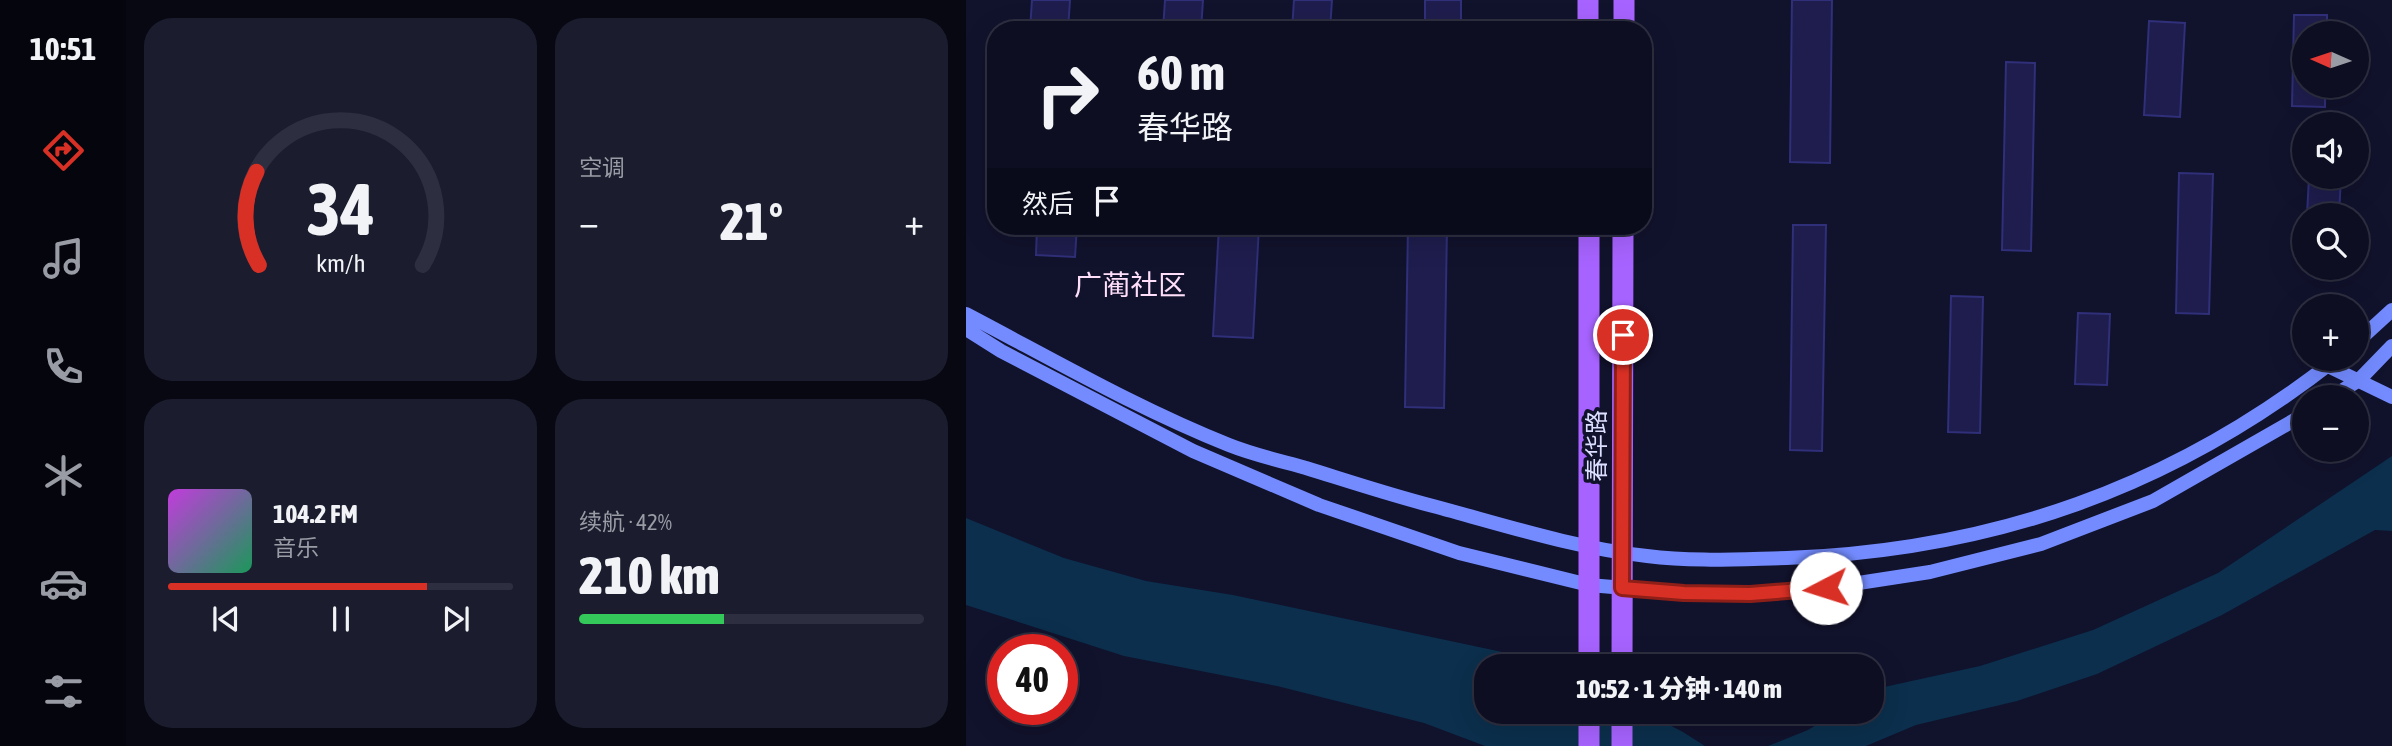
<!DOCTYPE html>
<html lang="zh">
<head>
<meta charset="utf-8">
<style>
	:root { --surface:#0d0e21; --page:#1b1c2e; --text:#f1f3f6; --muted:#9a9ca5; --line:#2d2e3f; --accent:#d93025 }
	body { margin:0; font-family:"Asap Condensed","Noto Sans SC",sans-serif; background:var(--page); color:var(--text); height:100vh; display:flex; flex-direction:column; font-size:26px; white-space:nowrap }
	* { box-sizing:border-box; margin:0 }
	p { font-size:23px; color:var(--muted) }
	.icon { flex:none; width:38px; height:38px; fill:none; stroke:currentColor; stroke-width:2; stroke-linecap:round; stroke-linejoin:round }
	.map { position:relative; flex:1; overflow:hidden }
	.sheet { display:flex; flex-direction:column; gap:18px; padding:18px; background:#070812; width:840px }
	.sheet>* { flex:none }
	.hud { position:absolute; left:21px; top:21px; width:665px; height:214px; border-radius:28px; box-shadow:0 7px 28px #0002,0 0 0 2px var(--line); background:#0d0e21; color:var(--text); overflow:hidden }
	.needle { width:46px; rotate:273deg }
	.controls { position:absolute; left:1326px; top:21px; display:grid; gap:14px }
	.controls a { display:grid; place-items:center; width:77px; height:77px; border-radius:50%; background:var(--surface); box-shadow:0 7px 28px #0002,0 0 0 2px var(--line); font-size:35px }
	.speed { position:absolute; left:21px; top:634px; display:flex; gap:14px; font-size:35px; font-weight:700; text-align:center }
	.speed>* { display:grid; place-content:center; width:91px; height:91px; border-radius:50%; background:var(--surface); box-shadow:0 7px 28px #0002,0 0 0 2px var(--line); line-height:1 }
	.speed .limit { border:10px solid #d22; background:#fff; color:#111 }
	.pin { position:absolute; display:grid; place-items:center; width:60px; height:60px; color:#fff; margin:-30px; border:4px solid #fff; border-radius:50%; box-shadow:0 2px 7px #0007 }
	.me { position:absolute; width:77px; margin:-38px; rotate:265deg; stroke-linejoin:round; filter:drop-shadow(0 0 5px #0008) }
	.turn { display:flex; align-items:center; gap:24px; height:147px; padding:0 35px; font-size:32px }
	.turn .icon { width:91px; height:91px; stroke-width:2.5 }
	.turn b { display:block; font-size:49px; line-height:60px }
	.then { display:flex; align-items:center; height:66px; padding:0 35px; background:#0003; gap:14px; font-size:26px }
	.big { font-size:52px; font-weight:800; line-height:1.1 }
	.sheet .widget { flex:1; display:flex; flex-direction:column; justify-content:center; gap:10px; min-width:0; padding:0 24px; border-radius:28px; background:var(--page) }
	.sheet .dial { align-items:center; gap:0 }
	.dial svg { height:182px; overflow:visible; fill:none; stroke:var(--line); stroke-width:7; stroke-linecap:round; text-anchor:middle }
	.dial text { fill:var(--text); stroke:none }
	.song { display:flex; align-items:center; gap:21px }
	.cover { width:84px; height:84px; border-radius:10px; background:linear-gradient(135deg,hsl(290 70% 55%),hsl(150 70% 35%)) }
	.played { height:7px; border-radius:4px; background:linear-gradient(90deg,var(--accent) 75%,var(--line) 75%) }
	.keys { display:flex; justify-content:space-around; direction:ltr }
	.heat { display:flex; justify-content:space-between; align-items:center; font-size:38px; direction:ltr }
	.charge { height:10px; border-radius:5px; background:linear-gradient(90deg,#34c759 42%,var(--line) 0) }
	.sheet .tiles { flex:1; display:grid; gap:18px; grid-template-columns:repeat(2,1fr) }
	.trip { position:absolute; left:508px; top:654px; width:410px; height:70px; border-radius:28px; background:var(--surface); box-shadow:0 7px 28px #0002,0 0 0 2px var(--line); font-weight:800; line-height:70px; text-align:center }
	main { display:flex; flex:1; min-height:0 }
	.tabs { display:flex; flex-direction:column; width:126px; justify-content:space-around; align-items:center; background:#05060d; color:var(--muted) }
	.tabs .icon { width:49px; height:49px }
	.tabs .active { color:var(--accent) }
	.tabs b { font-size:32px; color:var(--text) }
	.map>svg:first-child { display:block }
	.water { fill:#0b2f4c }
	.building { fill:#1e1d4d; stroke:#302f79; stroke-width:2 }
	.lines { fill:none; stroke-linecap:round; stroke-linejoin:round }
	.secondary { stroke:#738bff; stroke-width:14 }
	.primary { stroke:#a763ff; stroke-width:21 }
	.route-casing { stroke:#8d1f18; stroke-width:18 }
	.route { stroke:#d93025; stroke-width:12 }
	.labels { text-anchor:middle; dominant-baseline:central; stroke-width:7; stroke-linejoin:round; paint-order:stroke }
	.street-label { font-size:24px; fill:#dcdfff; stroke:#11122c }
	.quarter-label { font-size:28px; fill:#ffdef9; stroke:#11122c }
</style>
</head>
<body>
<main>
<nav class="tabs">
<b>10:51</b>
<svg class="icon active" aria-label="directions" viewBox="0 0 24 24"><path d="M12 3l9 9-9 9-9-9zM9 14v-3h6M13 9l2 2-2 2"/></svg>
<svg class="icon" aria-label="music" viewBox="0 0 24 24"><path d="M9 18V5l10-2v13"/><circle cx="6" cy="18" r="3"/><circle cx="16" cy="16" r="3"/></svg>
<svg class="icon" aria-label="phone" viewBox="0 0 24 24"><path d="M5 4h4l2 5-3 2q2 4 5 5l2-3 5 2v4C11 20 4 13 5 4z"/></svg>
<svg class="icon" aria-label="climate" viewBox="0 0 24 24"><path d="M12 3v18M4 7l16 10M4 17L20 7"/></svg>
<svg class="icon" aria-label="car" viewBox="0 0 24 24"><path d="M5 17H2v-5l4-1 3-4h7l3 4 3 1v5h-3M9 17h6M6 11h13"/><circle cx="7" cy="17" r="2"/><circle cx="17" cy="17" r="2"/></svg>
<svg class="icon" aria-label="filters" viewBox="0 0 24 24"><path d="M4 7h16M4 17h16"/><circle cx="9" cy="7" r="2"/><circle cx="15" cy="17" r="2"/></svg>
</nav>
<section class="sheet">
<div class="tiles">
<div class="widget dial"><svg viewBox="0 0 100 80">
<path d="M14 69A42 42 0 1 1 86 69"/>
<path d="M14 69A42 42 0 0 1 13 28" stroke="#d93025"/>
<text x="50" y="56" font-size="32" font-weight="700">34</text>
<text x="50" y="72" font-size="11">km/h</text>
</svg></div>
<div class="widget"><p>空调</p>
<div class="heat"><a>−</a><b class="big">21°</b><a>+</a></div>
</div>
<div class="widget">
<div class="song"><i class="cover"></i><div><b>104.2 FM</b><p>音乐</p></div></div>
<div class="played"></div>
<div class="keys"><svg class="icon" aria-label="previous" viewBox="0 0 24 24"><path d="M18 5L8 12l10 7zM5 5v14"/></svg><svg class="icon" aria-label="pause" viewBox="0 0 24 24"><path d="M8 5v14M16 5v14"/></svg><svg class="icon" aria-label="next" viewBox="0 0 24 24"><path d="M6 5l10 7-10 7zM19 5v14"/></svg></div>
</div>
<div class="widget"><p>续航 · 42%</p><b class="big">210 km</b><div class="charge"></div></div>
</div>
</section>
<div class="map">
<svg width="1426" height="746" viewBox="0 0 1426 746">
	<rect width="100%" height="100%" fill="#11122c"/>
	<path class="water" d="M1426,456V531L1409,530L1256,615L1131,674L1051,701L950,725L900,746H802L842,730L871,712H905V692L909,689L1014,666L1127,630L1252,573Z
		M0,518L98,558L180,581L267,595L570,659L585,667H520V712H678L717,732L739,746H519L458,723L311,686L158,656L0,605Z"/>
	<path class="building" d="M66,0H104L102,30H64Z
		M199,0H237L235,30H197Z
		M328,0H366L364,30H326Z
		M459,0H495V30H459Z
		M826,0H866L864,163L824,162Z
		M1328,15H1361V33H1339V86H1359V107L1326,106Z
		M1183,21L1219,23L1214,117L1178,115Z
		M1040,62L1069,63L1065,251L1036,250Z
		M1213,173L1247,174L1243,314L1210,313Z
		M1343,177H1375L1373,215H1341Z
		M827,225H860L856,451L824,450Z
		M71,226H111L109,257L70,255Z
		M253,226H293L287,338L247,336Z
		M442,226H481L478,408L439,407Z
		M985,296L1017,297L1014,433L982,432Z
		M1112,313L1144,314L1141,385L1109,384Z"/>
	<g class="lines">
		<path class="secondary" d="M0,314C86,359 172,409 263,445C288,455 315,461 340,468C382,481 424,495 467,506C538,525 608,548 681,556C728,562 774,559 821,558C1028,550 1206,488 1370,359
			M0,329L35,351L227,451L353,505L493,553L623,585L718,593L784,594L860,588L964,572L1075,544L1187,501L1339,414
			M1391,342L1426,310
			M1362,366L1426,397
			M1366,397L1393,380L1426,346"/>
		<path class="primary" d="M622,0V30
			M658,30V0
			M623,226V667
			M656,667L657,226
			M623,712V746
			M656,712V746"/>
	</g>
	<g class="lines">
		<defs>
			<path id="route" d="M657,335L656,588L718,593L784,594L860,588"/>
		</defs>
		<use href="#route" class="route-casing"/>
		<use href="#route" class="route"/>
	</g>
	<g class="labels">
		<g class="street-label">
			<text transform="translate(630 446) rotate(-90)">春华路</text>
		</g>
		<g class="quarter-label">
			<text x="164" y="285">广蔺社区</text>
		</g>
	</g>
</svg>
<div class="controls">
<a><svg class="needle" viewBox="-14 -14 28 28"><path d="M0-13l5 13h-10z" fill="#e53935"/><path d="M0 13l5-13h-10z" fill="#9a9ca5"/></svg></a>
<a><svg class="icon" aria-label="sound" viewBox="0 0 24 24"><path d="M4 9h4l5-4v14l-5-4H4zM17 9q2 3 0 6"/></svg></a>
<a><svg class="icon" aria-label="search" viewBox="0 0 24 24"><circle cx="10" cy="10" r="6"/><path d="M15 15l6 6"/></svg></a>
<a>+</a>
<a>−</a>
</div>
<div class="speed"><div class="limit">40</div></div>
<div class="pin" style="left:657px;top:335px;background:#d93025"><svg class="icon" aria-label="arrive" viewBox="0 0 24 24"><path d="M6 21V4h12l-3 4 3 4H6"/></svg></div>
<svg class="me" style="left:860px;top:588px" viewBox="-20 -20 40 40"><circle r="19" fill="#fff"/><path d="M0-13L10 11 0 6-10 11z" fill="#d93025"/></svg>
<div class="trip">10:52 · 1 分钟 · 140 m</div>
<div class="hud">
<div class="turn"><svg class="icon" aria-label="right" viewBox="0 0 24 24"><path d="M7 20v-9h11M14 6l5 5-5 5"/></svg><div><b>60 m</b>春华路</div></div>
<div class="then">然后<svg class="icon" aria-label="arrive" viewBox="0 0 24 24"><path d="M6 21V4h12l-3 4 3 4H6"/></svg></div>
</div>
</div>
</main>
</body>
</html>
